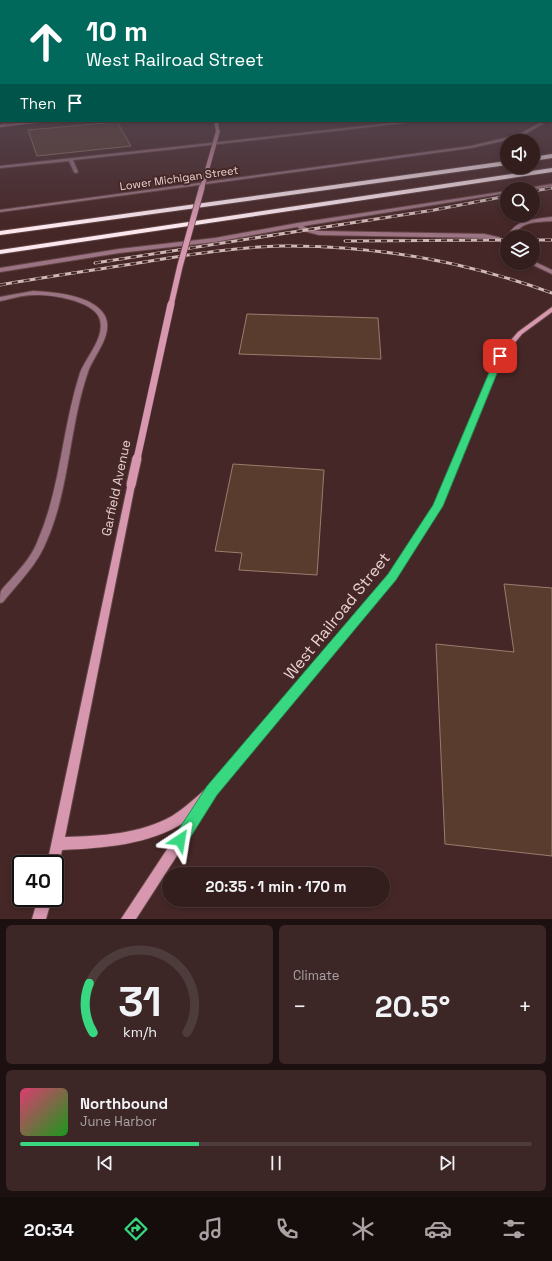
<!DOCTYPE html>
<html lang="en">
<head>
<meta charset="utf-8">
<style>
	:root { --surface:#341d1d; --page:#3c2626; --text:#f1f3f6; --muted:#a9a2a4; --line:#4e3b3b; --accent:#38d880 }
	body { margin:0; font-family:"Space Grotesk",sans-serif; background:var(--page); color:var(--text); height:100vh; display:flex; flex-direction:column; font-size:15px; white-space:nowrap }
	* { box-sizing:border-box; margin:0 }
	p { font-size:13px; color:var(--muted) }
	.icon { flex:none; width:22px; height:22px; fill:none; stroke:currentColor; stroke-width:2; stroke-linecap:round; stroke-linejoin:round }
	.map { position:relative; height:919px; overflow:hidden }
	.drawer { display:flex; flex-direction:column; gap:6px; padding:6px; background:#1d1010; flex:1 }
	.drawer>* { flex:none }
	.hud { position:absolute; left:0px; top:0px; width:552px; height:122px; box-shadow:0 2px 6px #0003,0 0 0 1px var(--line); background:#00695c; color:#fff; overflow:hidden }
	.buttons { position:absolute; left:500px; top:134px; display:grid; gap:8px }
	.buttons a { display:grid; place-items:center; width:40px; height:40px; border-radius:50%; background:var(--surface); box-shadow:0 2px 6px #0003,0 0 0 1px var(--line); font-size:20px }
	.speed { position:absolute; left:12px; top:855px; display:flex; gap:8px; font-size:20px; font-weight:700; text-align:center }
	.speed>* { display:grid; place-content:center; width:52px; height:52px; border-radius:50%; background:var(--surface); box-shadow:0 2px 6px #0003,0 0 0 1px var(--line); line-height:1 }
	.speed .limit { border:2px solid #111; border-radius:6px; background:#fff; color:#111 }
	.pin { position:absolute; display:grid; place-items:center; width:34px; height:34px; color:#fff; margin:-17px; border-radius:8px; box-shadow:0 2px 6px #0006 }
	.me { position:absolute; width:44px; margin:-22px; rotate:33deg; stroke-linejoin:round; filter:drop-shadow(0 0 3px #0008) }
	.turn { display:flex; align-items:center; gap:14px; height:84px; padding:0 20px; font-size:18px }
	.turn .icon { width:52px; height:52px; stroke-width:2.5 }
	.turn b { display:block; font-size:28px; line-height:34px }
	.then { display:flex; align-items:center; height:38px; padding:0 20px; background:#0003; gap:8px; font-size:15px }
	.big { font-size:30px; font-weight:600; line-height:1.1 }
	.drawer .tile { flex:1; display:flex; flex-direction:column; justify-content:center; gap:6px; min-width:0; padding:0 14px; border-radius:6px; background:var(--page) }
	.drawer .dial { align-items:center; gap:0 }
	.dial svg { height:104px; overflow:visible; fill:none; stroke:var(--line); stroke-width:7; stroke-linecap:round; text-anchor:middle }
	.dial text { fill:var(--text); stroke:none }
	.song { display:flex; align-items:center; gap:12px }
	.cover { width:48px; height:48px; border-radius:6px; background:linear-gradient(135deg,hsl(340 70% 55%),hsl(120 70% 35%)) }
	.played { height:4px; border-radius:2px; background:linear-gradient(90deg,var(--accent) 35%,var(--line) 35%) }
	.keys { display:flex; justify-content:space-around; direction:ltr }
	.heat { display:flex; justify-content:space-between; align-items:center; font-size:22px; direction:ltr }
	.drawer .tiles { flex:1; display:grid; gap:6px; grid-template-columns:1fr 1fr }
	.tile:last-child { grid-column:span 2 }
	.trip { position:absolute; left:162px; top:867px; width:228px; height:40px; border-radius:20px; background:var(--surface); box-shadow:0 2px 6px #0003,0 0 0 1px var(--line); font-weight:600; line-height:40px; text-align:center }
	.tabs { display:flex; height:64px; justify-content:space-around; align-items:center; background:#150c0c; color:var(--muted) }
	.tabs .icon { width:28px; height:28px }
	.tabs .active { color:var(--accent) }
	.tabs b { font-size:18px; color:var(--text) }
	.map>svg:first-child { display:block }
	.building { fill:#593c2e; stroke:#9c7c6d }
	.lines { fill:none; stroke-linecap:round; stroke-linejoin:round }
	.lane-casing { stroke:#634646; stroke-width:2 }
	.street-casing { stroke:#634646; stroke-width:2 }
	.secondary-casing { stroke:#634646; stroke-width:2 }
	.highway-casing { stroke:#634646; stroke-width:2 }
	.lane { fill:#9b7382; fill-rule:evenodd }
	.street { fill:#9b7382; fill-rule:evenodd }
	.secondary { fill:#d697af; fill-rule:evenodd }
	.highway { fill:#fce7ef; fill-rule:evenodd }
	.rail-casing { stroke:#cfb9b8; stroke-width:3 }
	.rail { stroke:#462727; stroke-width:2; stroke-dasharray:6; stroke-linecap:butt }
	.secondary-bridge-far3-casing { stroke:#634646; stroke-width:5; stroke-linecap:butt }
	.secondary-bridge-far2-casing { stroke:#634646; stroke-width:7; stroke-linecap:butt }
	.secondary-bridge-far1-casing { stroke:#634646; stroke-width:8; stroke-linecap:butt }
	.secondary-bridge-casing { stroke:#634646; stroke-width:11; stroke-linecap:butt }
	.secondary-bridge-far3 { stroke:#d697af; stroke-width:4 }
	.secondary-bridge-far2 { stroke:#d697af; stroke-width:5.5 }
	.secondary-bridge-far1 { stroke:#d697af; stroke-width:7 }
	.secondary-bridge { stroke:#d697af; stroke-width:9 }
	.route { fill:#38d880; stroke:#248c53 }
	.labels { text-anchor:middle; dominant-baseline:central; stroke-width:4; stroke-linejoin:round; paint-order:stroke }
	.far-street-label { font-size:11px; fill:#e7d2d1; stroke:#462727 }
	.street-label { font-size:13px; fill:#e7d2d1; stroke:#462727 }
	.near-street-label { font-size:16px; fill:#e7d2d1; stroke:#462727 }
</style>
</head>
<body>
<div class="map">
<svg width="552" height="919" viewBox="0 0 552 919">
	<rect width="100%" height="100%" fill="#462727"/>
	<path class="building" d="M117,122L131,146L37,156L28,130Z
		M247,314L378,318L381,359L239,354Z
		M233,464L324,470L317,575L239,570L242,553L215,551Z
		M504,584L552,588V856L445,844L436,644L514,652Z"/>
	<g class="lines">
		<defs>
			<path id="lane" d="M174,147H175V149L73,160L78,172L76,173L74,172L69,161L0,168V166Z
				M552,184V186L533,189H522Z
				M507,191V193L303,226L308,229L319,231L484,234L498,237L507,241V245L495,239L484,238L319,235L304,231L297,227L215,242L119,253L0,272V268L119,249L215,238L298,223Z
				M552,217V221C538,222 519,221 514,237H508C514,219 536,219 552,217Z
				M533,261L552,270V274L531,264L530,263H533Z
				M33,291C54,292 94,295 105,316C114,335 93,356 88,372C69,427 70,487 47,540C38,564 19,582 3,602L0,603C0,599 0,594 1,591C4,586 9,582 13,577C23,566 33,554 38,540C61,487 62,428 80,373C86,357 107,336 99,317C91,300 50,294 33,295C22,295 11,299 0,301V297Z"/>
			<path id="street" d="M0,108H1V113H0Z
				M2,121H6L7,126H5Z
				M409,121H422L174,149L172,148L174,147Z
				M543,121H548L520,137L471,148L0,212V210L471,146L518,135Z"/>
			<path id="secondary" d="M551,117H552V119H551Z
				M38,121H52L0,127V125Z
				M214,121H218L219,132L216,131Z
				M552,307V312L522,334L503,357L442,506L395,579L213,798L211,803L136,919H121L185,822C149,845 104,848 62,850L58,869L55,870V864H47L128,483L131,482L135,485L65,837C101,836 140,834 172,816C185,808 196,797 208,787L389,575L434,506L497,356L518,332Z
				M38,898H52L46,919H32Z"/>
			<path id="highway" d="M552,154V158L533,161V157Z
				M507,161V165L0,235V231Z
				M552,168V172L0,254V250Z"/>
		</defs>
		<use href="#lane" class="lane-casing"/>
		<use href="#street" class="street-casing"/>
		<use href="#secondary" class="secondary-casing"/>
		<use href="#highway" class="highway-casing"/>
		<use href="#lane" class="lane"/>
		<use href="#street" class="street"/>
		<use href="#secondary" class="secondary"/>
		<use href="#highway" class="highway"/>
		<defs>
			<path id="rail" d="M533,191L552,188
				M533,240H552
				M345,241L507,240
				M95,263L434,210L507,196
				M0,285C44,277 88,271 132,264C182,256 231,247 282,246C375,245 464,261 552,293"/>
		</defs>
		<use href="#rail" class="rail-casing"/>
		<use href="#rail" class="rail"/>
		<defs>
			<path id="secondary-bridge-far3" d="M202,188L218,131"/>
			<path id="secondary-bridge-far2" d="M171,305L180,266L202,187"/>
			<path id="secondary-bridge-far1" d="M137,459L171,304"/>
			<path id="secondary-bridge" d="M131,485L137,458"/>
		</defs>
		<use href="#secondary-bridge-far3" class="secondary-bridge-far3-casing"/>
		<use href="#secondary-bridge-far2" class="secondary-bridge-far2-casing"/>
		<use href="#secondary-bridge-far1" class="secondary-bridge-far1-casing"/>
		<use href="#secondary-bridge" class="secondary-bridge-casing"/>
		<use href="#secondary-bridge-far3" class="secondary-bridge-far3"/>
		<use href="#secondary-bridge-far2" class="secondary-bridge-far2"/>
		<use href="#secondary-bridge-far1" class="secondary-bridge-far1"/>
		<use href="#secondary-bridge" class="secondary-bridge"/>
	</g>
	<linearGradient id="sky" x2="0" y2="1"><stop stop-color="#261515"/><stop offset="0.43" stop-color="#574752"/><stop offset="1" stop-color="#574752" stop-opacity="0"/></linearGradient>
	<rect width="552" height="226" fill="url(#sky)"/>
	<path class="route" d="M500,354L504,356L443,506L396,580L217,795L185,846L180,848L175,846L173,840L175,835L207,786L388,574L433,505L496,356Z"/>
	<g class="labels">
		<g class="far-street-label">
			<text transform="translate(179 178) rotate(-8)">Lower Michigan Street</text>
		</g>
		<g class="street-label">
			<text transform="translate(116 488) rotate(-78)">Garfield Avenue</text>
		</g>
		<g class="near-street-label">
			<text transform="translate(337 616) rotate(-51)">West Railroad Street</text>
		</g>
	</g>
</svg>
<div class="buttons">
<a><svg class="icon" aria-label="sound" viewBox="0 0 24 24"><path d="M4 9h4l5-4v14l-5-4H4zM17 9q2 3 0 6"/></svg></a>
<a><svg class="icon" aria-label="search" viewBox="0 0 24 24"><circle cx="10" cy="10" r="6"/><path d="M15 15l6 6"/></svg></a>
<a><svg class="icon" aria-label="layers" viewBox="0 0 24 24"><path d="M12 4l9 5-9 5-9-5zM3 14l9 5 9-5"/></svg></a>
</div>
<div class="speed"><div class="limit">40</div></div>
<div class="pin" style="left:500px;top:356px;background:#d93025"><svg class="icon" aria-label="arrive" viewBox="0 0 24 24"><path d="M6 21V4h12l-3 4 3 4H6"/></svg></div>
<svg class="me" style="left:180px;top:840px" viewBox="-20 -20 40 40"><path d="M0-17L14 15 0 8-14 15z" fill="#38d880" stroke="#fff" stroke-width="4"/></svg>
<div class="trip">20:35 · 1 min · 170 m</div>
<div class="hud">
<div class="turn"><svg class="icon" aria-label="ahead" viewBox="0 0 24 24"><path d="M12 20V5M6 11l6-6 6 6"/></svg><div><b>10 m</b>West Railroad Street</div></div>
<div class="then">Then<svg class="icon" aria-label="arrive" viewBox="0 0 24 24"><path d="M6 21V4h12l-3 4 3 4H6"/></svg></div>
</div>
</div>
<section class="drawer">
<div class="tiles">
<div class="tile dial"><svg viewBox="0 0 100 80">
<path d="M14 69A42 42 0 1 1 86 69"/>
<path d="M14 69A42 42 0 0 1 11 31" stroke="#38d880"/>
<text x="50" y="56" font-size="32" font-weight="700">31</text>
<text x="50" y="72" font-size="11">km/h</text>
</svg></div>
<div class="tile"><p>Climate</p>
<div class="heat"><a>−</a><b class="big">20.5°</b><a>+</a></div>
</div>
<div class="tile">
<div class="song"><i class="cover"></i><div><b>Northbound</b><p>June Harbor</p></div></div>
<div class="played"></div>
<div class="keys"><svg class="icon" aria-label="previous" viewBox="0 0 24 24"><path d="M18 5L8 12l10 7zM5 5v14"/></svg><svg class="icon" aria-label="pause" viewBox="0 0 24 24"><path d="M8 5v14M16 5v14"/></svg><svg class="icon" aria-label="next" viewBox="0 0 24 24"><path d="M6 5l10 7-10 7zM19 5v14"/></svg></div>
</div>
</div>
</section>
<nav class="tabs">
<b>20:34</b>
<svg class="icon active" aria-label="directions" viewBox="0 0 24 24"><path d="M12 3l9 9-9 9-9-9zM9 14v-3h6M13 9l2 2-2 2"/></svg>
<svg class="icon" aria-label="music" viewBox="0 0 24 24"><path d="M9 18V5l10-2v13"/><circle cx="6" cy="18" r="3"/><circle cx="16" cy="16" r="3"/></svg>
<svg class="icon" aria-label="phone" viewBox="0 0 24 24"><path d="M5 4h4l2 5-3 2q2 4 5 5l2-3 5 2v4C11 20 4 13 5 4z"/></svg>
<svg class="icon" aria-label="climate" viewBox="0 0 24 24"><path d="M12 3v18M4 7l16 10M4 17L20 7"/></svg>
<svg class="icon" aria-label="car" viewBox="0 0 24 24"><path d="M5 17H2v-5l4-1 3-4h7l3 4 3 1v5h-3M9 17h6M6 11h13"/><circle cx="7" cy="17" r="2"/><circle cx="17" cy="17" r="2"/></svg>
<svg class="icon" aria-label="filters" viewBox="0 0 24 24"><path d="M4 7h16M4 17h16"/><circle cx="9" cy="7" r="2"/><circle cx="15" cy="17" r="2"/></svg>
</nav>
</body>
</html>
